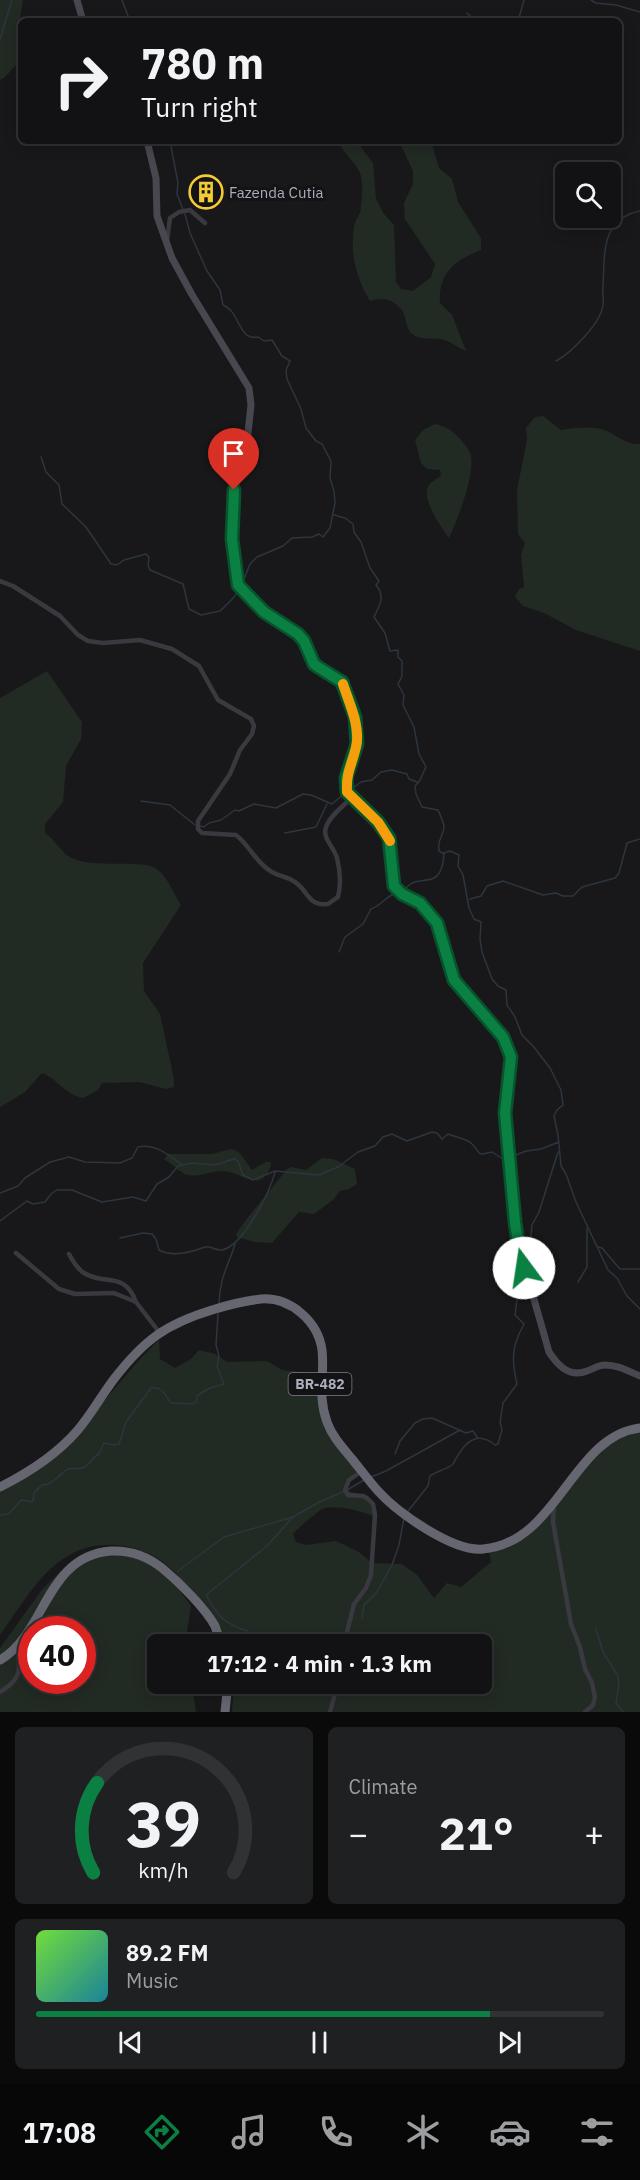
<!DOCTYPE html>
<html lang="en">
<head>
<meta charset="utf-8">
<style>
	:root { --surface:#121214; --page:#1f2022; --text:#f1f3f6; --muted:#9c9ea0; --line:#313234; --accent:#0b8043 }
	body { margin:0; font-family:"IBM Plex Sans",sans-serif; background:var(--page); color:var(--text); height:100vh; display:flex; flex-direction:column; font-size:22px; white-space:nowrap }
	* { box-sizing:border-box; margin:0 }
	p { font-size:20px; color:var(--muted) }
	.icon { flex:none; width:33px; height:33px; fill:none; stroke:currentColor; stroke-width:2; stroke-linecap:round; stroke-linejoin:round }
	.map { position:relative; height:1712px; overflow:hidden }
	.panel { display:flex; flex-direction:column; gap:15px; padding:15px; background:#0a0a0b; flex:1 }
	.panel>* { flex:none }
	.hud { position:absolute; left:18px; top:18px; width:604px; height:126px; border-radius:9px; box-shadow:0 3px 15px #0003,0 0 0 2px var(--line); background:#121214; color:var(--text); overflow:hidden }
	.fabs { position:absolute; left:555px; top:162px; display:grid; gap:12px }
	.fabs a { display:grid; place-items:center; width:66px; height:66px; border-radius:9px; background:var(--surface); box-shadow:0 3px 15px #0003,0 0 0 2px var(--line); font-size:30px }
	.speed { position:absolute; left:18px; top:1616px; display:flex; gap:12px; font-size:30px; font-weight:700; text-align:center }
	.speed>* { display:grid; place-content:center; width:78px; height:78px; border-radius:50%; background:var(--surface); box-shadow:0 3px 15px #0003,0 0 0 2px var(--line); line-height:1 }
	.speed .limit { border:9px solid #d22; background:#fff; color:#111 }
	.pin { position:absolute; display:grid; place-items:center; width:51px; height:51px; color:#fff; margin:-62px -26px; border-radius:50% 50% 50% 0; rotate:-45deg; box-shadow:0 0 6px #0007 }
	.pin .icon { rotate:45deg }
	.me { position:absolute; width:66px; margin:-33px; rotate:346deg; stroke-linejoin:round; filter:drop-shadow(0 0 4px #0008) }
	.turn { display:flex; align-items:center; gap:21px; height:126px; padding:0 24px; font-size:27px }
	.turn .icon { width:78px; height:78px; stroke-width:2.5 }
	.turn b { display:block; font-size:42px; line-height:51px }
	.big { font-size:45px; font-weight:800; line-height:1.1 }
	.panel .widget { flex:1; display:flex; flex-direction:column; justify-content:center; gap:9px; min-width:0; padding:0 21px; border-radius:9px; background:var(--page) }
	.panel .dial { align-items:center; gap:0 }
	.dial svg { height:156px; overflow:visible; fill:none; stroke:var(--line); stroke-width:7; stroke-linecap:round; text-anchor:middle }
	.dial text { fill:var(--text); stroke:none }
	.song { display:flex; align-items:center; gap:18px }
	.cover { width:72px; height:72px; border-radius:9px; background:linear-gradient(135deg,hsl(100 70% 55%),hsl(190 70% 35%)) }
	.played { height:6px; border-radius:3px; background:linear-gradient(90deg,var(--accent) 80%,var(--line) 80%) }
	.keys { display:flex; justify-content:space-around; direction:ltr }
	.heat { display:flex; justify-content:space-between; align-items:center; font-size:33px; direction:ltr }
	.panel .tiles { flex:1; display:grid; gap:15px; grid-template-columns:1fr 1fr }
	.widget:last-child { grid-column:span 2 }
	.trip { position:absolute; left:147px; top:1634px; width:345px; height:60px; border-radius:9px; background:var(--surface); box-shadow:0 3px 15px #0003,0 0 0 2px var(--line); font-weight:800; line-height:60px; text-align:center }
	.menu { display:flex; height:96px; justify-content:space-around; align-items:center; background:#070708; color:var(--muted) }
	.menu .icon { width:42px; height:42px }
	.menu .active { color:var(--accent) }
	.menu b { font-size:27px; color:var(--text) }
	.map>svg:first-child { display:block }
	.green { fill:#222a24; fill-rule:evenodd }
	.lines { fill:none; stroke-linecap:round; stroke-linejoin:round }
	.stream { stroke:#2d353e; stroke-width:1.5 }
	.street { stroke:#39393f; stroke-width:4.5 }
	.secondary { stroke:#47484f; stroke-width:7 }
	.highway { stroke:#656670; stroke-width:9 }
	.route-casing { stroke:#07532c; stroke-width:15 }
	.route { stroke:#0b8043; stroke-width:10 }
	.slow { stroke:#f59e0b; stroke-width:10 }
	.labels { text-anchor:middle; dominant-baseline:central; stroke-width:6; stroke-linejoin:round; paint-order:stroke }
	.shield { fill:#131315; stroke:#7d7f88; stroke-width:1.5 }
	.shield-label { font-size:14px; font-weight:bold; fill:#aaadba }
	.poi-label { font-size:15px; fill:#aaadba; stroke:#131315; text-anchor:start }
</style>
</head>
<body>
<div class="map">
<svg width="640" height="1712" viewBox="0 0 640 1712">
	<rect width="100%" height="100%" fill="#18181a"/>
	<path class="green" d="M0,0H23L16,43L18,54L16,65L5,77L0,80Z
		M339,141H359L361,147L373,163L376,199L384,214L394,225L396,282L401,289L413,291L431,277L435,264L405,219L404,203L413,184V171L399,141H431L439,168L452,179L458,202L481,238V250C455,260 438,273 440,303L452,315L466,351C459,348 452,343 445,340C434,337 421,341 412,334C405,327 407,320 403,312C396,300 382,296 370,301C356,278 350,253 354,226C355,221 358,217 360,213C362,203 363,186 361,176C357,162 343,155 339,141Z
		M543,416L561,430C577,428 594,425 609,432C619,437 628,445 640,444V651L576,630L544,613L523,606L515,597L519,589L524,587L521,555L525,543L518,534L517,490L527,440L526,428L535,417Z
		M435,424C445,426 452,430 459,438C463,442 468,448 470,453C477,471 457,521 449,538C441,527 420,498 429,485C432,481 438,478 441,476L440,470L427,469L421,463L415,440L423,430Z
		M47,671L82,722L81,739L66,766L63,802L45,824V833C54,839 60,850 68,856C92,871 143,857 158,870C168,878 174,894 181,905L143,963L144,991L160,1014L174,1079V1087L166,1089L139,1082L102,1083L98,1090L83,1098C65,1095 58,1079 42,1073L25,1092L0,1107V698Z
		M231,1149L239,1152L252,1170L266,1162H270L271,1165C269,1171 266,1177 260,1180C250,1183 236,1172 224,1171C210,1170 196,1180 183,1173C176,1169 171,1163 164,1159L168,1154H212Z
		M322,1158L333,1159L355,1169L357,1184L349,1189L340,1191L333,1200L314,1214L299,1212L272,1243L255,1242L237,1237L236,1234L242,1225L287,1169L291,1167L306,1170Z
		M159,1340L160,1359L175,1368L191,1359L199,1350L215,1354L227,1362L267,1361L282,1370L318,1374V1400L358,1472L348,1480L346,1490C366,1497 370,1494 375,1517C363,1511 334,1504 322,1509C318,1511 297,1529 293,1534L296,1542L306,1545L336,1541L359,1552L372,1563L402,1564L417,1575L434,1598L447,1583L461,1587L491,1562L489,1551L508,1548L527,1537L547,1516L606,1442L640,1432V1712H232L234,1683H482V1644H224L219,1634C205,1614 188,1583 170,1568C155,1554 137,1547 116,1545C55,1541 31,1593 0,1635V1487C13,1479 28,1473 40,1464C87,1431 117,1379 159,1340Z
		M123,1554L147,1561L172,1580L191,1606L185,1644H158V1683H192L196,1712H0V1648L41,1591L68,1564L88,1556ZM32,1629H82V1680H32Z"/>
	<g class="lines">
		<path class="stream" d="M122,0L130,21
			M591,0L596,3L616,5L640,12
			M467,13L475,21
			M518,21L524,0
			M0,39L12,0
			M170,141L178,183L177,194L183,210
			M185,214L190,233L207,271L220,290L223,305C240,311 238,341 258,337L264,341L272,340L282,356L290,361L286,370L287,379L301,409L306,428L316,441L322,444L331,461L330,478L334,491L335,503L330,528L323,537L319,534L312,537L292,538L283,546L257,557L250,564L242,584
			M556,361C571,353 601,323 603,305C604,299 602,293 603,286C605,255 600,219 640,211
			M41,457L46,472L59,485L62,504L86,527L111,564L117,565L124,560L146,554L149,557L148,565L150,570L183,584L189,609L201,615L220,611C226,605 235,598 238,591
			M334,515L345,518L353,524L354,532L361,542L370,568L379,581L376,585C386,597 379,606 374,617L385,633L390,651L398,650V657L402,661V676L398,684L404,695L403,705L414,727L419,754L426,767L419,782L415,786L416,794L422,807L438,810C440,815 443,821 444,826C444,837 437,837 439,851L444,854C441,896 417,869 404,891
			M349,791L361,782L372,780L381,772L392,770L407,774L409,779L417,782
			M141,801L170,805L195,825
			M200,826L204,827L209,823L221,820L235,810L239,811L254,804L276,808L303,794L311,795L332,804L345,793
			M285,833L316,827L327,804
			M444,853L450,851L459,855L458,866L463,875L469,908L474,919L481,922L480,939L482,952L492,979L498,986L506,990L507,1005L515,1017L522,1035L533,1046L550,1068L561,1090L563,1105L557,1110L554,1116L558,1135L561,1166L566,1174L576,1202L608,1270L617,1278L627,1296L640,1309
			M470,899L481,896L487,886L503,881L543,895L556,893L563,896H573L582,887L615,878L619,873L627,843L640,839
			M339,952L345,937L363,924L371,909C382,905 385,897 396,893
			M511,1157L526,1151L541,1149L559,1142
			M0,1193L18,1186L25,1178L50,1162L69,1157L85,1162L120,1163L132,1158L138,1147C156,1143 168,1155 181,1164
			M0,1221L27,1201L33,1204L45,1202L51,1194L57,1190H72L102,1202L133,1197L146,1201L157,1184L169,1177L178,1166L192,1163L215,1165L234,1159L238,1161L243,1175L253,1180L275,1171L319,1175L338,1167L358,1152L375,1146L383,1137L392,1134L407,1141L432,1132L437,1133L442,1139L448,1134C455,1137 468,1139 472,1144C482,1154 475,1156 492,1152L501,1158H507
			M120,1238L143,1233L152,1234L156,1239L159,1250C172,1257 192,1252 205,1247C211,1245 215,1251 222,1250C243,1246 270,1192 275,1172
			M598,1247L602,1248L620,1269H640
			M523,1254L530,1246L532,1225L539,1212L558,1152
			M578,1282L587,1267V1229
			M219,1303C220,1276 228,1267 235,1244
			M395,1454L400,1441L415,1423L423,1419L432,1418L466,1433L473,1431L477,1437
			M371,1477L386,1471L460,1430
			M347,1490L364,1480
			M408,1511L428,1486L430,1476C437,1471 445,1470 452,1465C455,1462 454,1461 457,1457C466,1441 478,1431 495,1445L498,1444L502,1430L500,1422L503,1403L517,1384C511,1358 512,1346 524,1324L515,1315L518,1292L517,1289H513L516,1266L519,1260
			M0,1515L9,1514L21,1500L33,1502L34,1493L42,1485C52,1485 57,1477 66,1470C72,1466 78,1471 85,1467C91,1463 92,1457 99,1454L104,1443L114,1445L119,1444L126,1422L151,1388C163,1386 165,1396 171,1403L193,1404L196,1402L198,1395L210,1388L224,1384L217,1366L219,1356L216,1345L218,1314
			M178,1571L224,1537L293,1517L321,1501L343,1492
			M362,1618L364,1605L377,1592L392,1565L399,1545L404,1518
			M596,1629L603,1652L618,1676L619,1684L616,1703L623,1712
			M247,1631C223,1623 218,1616 206,1595L267,1546L293,1517"/>
		<path class="street" d="M167,241L170,218L179,212L190,210L205,223
			M0,581L13,586L60,616L78,635L88,641L103,643L140,640L172,649L199,666L218,700L251,719L254,726L252,734L240,750L230,774L198,821V829L202,833L236,835C249,845 256,862 269,870C276,876 287,876 295,882C308,890 308,907 328,904L338,897C341,885 340,870 337,858C334,847 322,838 326,827C330,815 344,806 352,797
			M16,1253L59,1289L75,1294L114,1293L136,1302L159,1332
			M69,1254C73,1261 77,1269 84,1273C104,1286 124,1270 136,1302
			M554,1504L553,1522L571,1624L580,1647L585,1669L592,1683L595,1697L593,1705L585,1712
			M344,1644L354,1604L366,1588L371,1575L375,1515L373,1504L367,1498L363,1496L348,1495L345,1490L349,1480L362,1471
			M0,1692C22,1679 20,1670 18,1647
			M330,1712L338,1683"/>
		<path class="secondary" d="M77,0L83,21
			M147,141L156,178L157,216L172,258L191,293L249,388L251,405L246,451L234,490L233,503L232,539L236,580L241,590L264,612L298,634L305,641L314,664L342,682L355,717L357,744L346,778L347,792L378,821L389,838L394,886L402,894L420,903L437,923L454,980L503,1037L511,1057L505,1113L515,1223L518,1243L549,1352C558,1366 570,1378 587,1371C593,1369 598,1365 605,1365C618,1365 628,1371 640,1376"/>
		<path class="highway" d="M0,1487C28,1473 57,1454 77,1431C91,1415 101,1396 114,1379C144,1340 166,1324 212,1310C228,1305 244,1301 261,1299C290,1297 318,1321 322,1350C325,1375 317,1394 327,1422C332,1436 342,1447 352,1459C361,1470 369,1481 378,1491C398,1513 453,1552 483,1549C558,1543 572,1436 640,1428
			M0,1660C46,1634 45,1556 111,1551C131,1550 147,1556 162,1568C179,1582 205,1608 215,1626C217,1631 219,1638 220,1644
			M225,1712L228,1683"/>
	</g>
	<g class="lines">
		<defs>
			<path id="route" d="M234,490L232,539L238,585L264,612L298,634L304,641L314,664L318,667L342,682L355,717L357,744L346,778L347,792L378,822L389,838L394,886L402,894L420,903L437,923L454,980L503,1037L511,1057L505,1113L515,1222L518,1243L524,1268"/>
		</defs>
		<use href="#route" class="route-casing"/>
		<use href="#route" class="route"/>
		<path class="slow" d="M343,684C349,703 361,727 356,747C352,765 346,772 347,792L378,822L390,841"/>
	</g>
	<defs>
		<symbol id="building-ring" viewBox="-11 -11 22 22"><circle r="9.5" fill="#131315" stroke="#f4cb35" stroke-width="1.5"/><path d="M-4-6H4V6H1V3H-1V6H-4ZM-2.5-4.3h1.7v1.8h-1.7ZM.8-4.3h1.7v1.8H.8ZM-2.5-1h1.7V.8h-1.7ZM.8-1h1.7V.8H.8Z" fill="#f4cb35"/></symbol>
	</defs>
	<g fill-rule="evenodd">
		<use href="#building-ring" x="187" y="173" width="38" height="38"/>
	</g>
	<g class="labels">
		<rect class="shield" x="288.5" y="1373" width="63" height="22" rx="4.5"/>
		<g class="shield-label">
			<text x="320" y="1384">BR-482</text>
		</g>
		<g class="poi-label">
			<text x="229" y="192">Fazenda Cutia</text>
		</g>
	</g>
</svg>
<div class="fabs">
<a><svg class="icon" aria-label="search" viewBox="0 0 24 24"><circle cx="10" cy="10" r="6"/><path d="M15 15l6 6"/></svg></a>
</div>
<div class="speed"><div class="limit">40</div></div>
<div class="pin" style="left:234px;top:490px;background:#d93025"><svg class="icon" aria-label="arrive" viewBox="0 0 24 24"><path d="M6 21V4h12l-3 4 3 4H6"/></svg></div>
<svg class="me" style="left:524px;top:1268px" viewBox="-20 -20 40 40"><circle r="19" fill="#fff"/><path d="M0-13L10 11 0 6-10 11z" fill="#0b8043"/></svg>
<div class="trip">17:12 · 4 min · 1.3 km</div>
<div class="hud">
<div class="turn"><svg class="icon" aria-label="right" viewBox="0 0 24 24"><path d="M7 20v-9h11M14 6l5 5-5 5"/></svg><div><b>780 m</b>Turn right</div></div>
</div>
</div>
<section class="panel">
<div class="tiles">
<div class="widget dial"><svg viewBox="0 0 100 80">
<path d="M14 69A42 42 0 1 1 86 69"/>
<path d="M14 69A42 42 0 0 1 16 23" stroke="#0b8043"/>
<text x="50" y="56" font-size="32" font-weight="700">39</text>
<text x="50" y="72" font-size="11">km/h</text>
</svg></div>
<div class="widget"><p>Climate</p>
<div class="heat"><a>−</a><b class="big">21°</b><a>+</a></div>
</div>
<div class="widget">
<div class="song"><i class="cover"></i><div><b>89.2 FM</b><p>Music</p></div></div>
<div class="played"></div>
<div class="keys"><svg class="icon" aria-label="previous" viewBox="0 0 24 24"><path d="M18 5L8 12l10 7zM5 5v14"/></svg><svg class="icon" aria-label="pause" viewBox="0 0 24 24"><path d="M8 5v14M16 5v14"/></svg><svg class="icon" aria-label="next" viewBox="0 0 24 24"><path d="M6 5l10 7-10 7zM19 5v14"/></svg></div>
</div>
</div>
</section>
<nav class="menu">
<b>17:08</b>
<svg class="icon active" aria-label="directions" viewBox="0 0 24 24"><path d="M12 3l9 9-9 9-9-9zM9 14v-3h6M13 9l2 2-2 2"/></svg>
<svg class="icon" aria-label="music" viewBox="0 0 24 24"><path d="M9 18V5l10-2v13"/><circle cx="6" cy="18" r="3"/><circle cx="16" cy="16" r="3"/></svg>
<svg class="icon" aria-label="phone" viewBox="0 0 24 24"><path d="M5 4h4l2 5-3 2q2 4 5 5l2-3 5 2v4C11 20 4 13 5 4z"/></svg>
<svg class="icon" aria-label="climate" viewBox="0 0 24 24"><path d="M12 3v18M4 7l16 10M4 17L20 7"/></svg>
<svg class="icon" aria-label="car" viewBox="0 0 24 24"><path d="M5 17H2v-5l4-1 3-4h7l3 4 3 1v5h-3M9 17h6M6 11h13"/><circle cx="7" cy="17" r="2"/><circle cx="17" cy="17" r="2"/></svg>
<svg class="icon" aria-label="filters" viewBox="0 0 24 24"><path d="M4 7h16M4 17h16"/><circle cx="9" cy="7" r="2"/><circle cx="15" cy="17" r="2"/></svg>
</nav>
</body>
</html>
